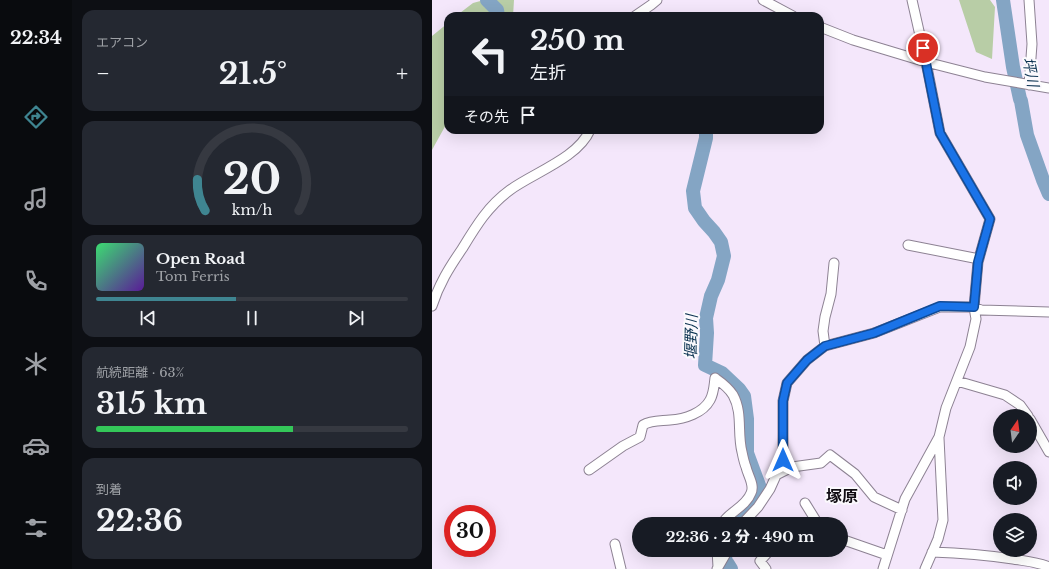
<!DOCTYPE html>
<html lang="ja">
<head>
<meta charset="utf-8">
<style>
	:root { --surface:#171b24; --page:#242831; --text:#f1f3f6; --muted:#9ea1a6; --line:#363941; --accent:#3f8591 }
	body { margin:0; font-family:"Libre Baskerville","Noto Sans JP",serif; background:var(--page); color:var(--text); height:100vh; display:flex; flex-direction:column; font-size:15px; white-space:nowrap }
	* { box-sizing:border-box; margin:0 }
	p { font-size:13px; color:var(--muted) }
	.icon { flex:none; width:22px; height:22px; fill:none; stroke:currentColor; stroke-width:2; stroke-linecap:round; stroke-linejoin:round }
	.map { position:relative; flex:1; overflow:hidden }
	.drawer { display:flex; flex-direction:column; gap:10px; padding:10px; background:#0d0f14; width:360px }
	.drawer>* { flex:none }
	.guide { position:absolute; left:12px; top:12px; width:380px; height:122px; border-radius:12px; box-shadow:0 4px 16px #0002; background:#171b24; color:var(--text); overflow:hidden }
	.needle { width:26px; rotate:14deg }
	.fabs { position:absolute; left:561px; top:409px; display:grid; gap:8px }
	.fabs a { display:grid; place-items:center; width:44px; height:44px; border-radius:50%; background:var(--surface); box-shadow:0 4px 16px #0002; font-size:20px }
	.speed { position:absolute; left:12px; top:505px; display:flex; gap:8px; font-size:20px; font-weight:700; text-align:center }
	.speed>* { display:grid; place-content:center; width:52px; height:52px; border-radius:50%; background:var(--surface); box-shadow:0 4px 16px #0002; line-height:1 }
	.speed .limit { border:6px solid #d22; background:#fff; color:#111 }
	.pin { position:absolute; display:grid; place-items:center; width:34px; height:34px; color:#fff; margin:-17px; border:2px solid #fff; border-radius:50%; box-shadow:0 1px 4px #0007 }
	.me { position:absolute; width:44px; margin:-22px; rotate:0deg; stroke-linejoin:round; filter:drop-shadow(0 0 3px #0008) }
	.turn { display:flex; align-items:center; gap:14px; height:84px; padding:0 20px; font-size:18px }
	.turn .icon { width:52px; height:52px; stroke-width:2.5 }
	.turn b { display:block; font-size:28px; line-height:34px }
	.then { display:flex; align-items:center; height:38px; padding:0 20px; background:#0003; gap:8px; font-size:15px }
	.big { font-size:30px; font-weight:800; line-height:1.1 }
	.drawer .widget { flex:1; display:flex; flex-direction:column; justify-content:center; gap:6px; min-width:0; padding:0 14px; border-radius:12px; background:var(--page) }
	.drawer .dial { align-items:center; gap:0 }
	.dial svg { height:104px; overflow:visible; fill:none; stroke:var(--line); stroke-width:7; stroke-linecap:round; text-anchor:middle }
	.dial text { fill:var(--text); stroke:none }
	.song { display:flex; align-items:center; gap:12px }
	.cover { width:48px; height:48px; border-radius:6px; background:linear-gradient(135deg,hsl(140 70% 55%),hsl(270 70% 35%)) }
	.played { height:4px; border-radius:2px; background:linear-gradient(90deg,var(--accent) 45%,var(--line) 45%) }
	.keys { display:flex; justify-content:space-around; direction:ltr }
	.heat { display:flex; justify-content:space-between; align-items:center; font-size:22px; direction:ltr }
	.charge { height:6px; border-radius:3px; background:linear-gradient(90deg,#34c759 63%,var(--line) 0) }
	.trip { position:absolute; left:200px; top:517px; width:216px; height:40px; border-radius:20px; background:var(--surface); box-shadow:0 4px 16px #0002; font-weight:800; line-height:40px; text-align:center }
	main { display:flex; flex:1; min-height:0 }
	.tab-bar { display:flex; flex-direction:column; width:72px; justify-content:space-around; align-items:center; background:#090b0e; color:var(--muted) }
	.tab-bar .icon { width:28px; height:28px }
	.tab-bar .current { color:var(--accent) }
	.tab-bar b { font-size:18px; color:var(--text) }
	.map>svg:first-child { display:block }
	.green { fill:#b8cda6 }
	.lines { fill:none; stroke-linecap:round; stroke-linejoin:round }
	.river { stroke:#84a5c4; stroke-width:14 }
	.minor-casing { stroke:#8d8293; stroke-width:11 }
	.minor { stroke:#fff; stroke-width:9 }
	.route-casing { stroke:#114b97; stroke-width:10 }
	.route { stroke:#1a73e8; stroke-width:7 }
	.labels { text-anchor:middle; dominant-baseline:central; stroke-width:4; stroke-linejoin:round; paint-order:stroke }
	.water-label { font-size:15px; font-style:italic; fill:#0a3150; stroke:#fbf9fd }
	.quarter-label { font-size:16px; font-weight:bold; fill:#110d13; stroke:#fbf9fd }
</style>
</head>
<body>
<main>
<nav class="tab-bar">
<b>22:34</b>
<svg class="icon current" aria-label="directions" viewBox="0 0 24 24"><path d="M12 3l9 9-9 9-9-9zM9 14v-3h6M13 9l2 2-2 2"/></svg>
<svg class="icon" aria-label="music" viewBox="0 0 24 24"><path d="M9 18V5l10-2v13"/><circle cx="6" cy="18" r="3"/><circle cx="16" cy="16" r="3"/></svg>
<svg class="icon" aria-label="phone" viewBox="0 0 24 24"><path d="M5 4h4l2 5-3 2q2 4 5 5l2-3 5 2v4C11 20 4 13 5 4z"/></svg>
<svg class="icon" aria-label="climate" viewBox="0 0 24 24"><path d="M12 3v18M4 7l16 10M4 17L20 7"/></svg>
<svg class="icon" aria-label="car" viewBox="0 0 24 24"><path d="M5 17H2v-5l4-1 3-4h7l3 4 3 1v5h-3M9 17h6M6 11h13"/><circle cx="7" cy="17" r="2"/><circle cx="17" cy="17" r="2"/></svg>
<svg class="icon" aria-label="filters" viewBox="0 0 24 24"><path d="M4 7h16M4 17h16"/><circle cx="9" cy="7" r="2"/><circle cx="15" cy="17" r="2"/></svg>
</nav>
<section class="drawer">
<div class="widget"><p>エアコン</p>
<div class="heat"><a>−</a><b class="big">21.5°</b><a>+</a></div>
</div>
<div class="widget dial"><svg viewBox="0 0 100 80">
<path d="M14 69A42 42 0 1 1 86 69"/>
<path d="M14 69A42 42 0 0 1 8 45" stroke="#3f8591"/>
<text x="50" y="56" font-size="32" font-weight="700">20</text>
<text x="50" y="72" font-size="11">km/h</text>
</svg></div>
<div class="widget">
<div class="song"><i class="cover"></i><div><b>Open Road</b><p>Tom Ferris</p></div></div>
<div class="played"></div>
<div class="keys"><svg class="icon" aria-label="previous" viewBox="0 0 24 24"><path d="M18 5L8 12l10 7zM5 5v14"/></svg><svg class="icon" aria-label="pause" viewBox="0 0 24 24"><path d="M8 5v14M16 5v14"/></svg><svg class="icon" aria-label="next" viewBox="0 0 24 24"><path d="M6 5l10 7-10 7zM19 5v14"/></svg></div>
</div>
<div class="widget"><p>航続距離 · 63%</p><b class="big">315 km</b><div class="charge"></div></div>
<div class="widget"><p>到着</p><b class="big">22:36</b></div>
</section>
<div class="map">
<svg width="617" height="569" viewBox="0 0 617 569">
	<rect width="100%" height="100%" fill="#f4e7fb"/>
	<path class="green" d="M52,0H82L81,16H24L41,3Z
		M527,0H558L563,7L560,59L544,52Z
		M16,23V121L0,150V36Z"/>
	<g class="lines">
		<path class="river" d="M55,0L65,10L66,16
			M571,0L581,67L588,99L589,101L595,135L611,180L617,194
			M274,130V138L261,191L263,208L272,221L282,232L289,242L292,256L286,280L279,296L274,318L275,333L273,365L290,373L307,389L312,396L315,419V453L328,488L324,499L299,524
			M291,550L294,561L299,569"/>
		<defs>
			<path id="minor" d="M331,0L361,16
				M203,16L219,5L225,0
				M388,27L421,40L494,62L553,77L617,88
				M597,85L600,44L597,0
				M476,245L547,259
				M0,306C7,284 17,268 30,249C44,226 56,206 78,190C101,173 146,158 158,130
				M393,346L391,331L393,317L399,294L402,263
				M525,381L573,395L588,405L596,416
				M598,419L617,452
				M157,470L191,446L208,437L211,425C219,420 229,421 238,420C253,419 271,413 278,400C282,393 282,385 283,378C290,383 296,387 301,395C311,413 305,433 310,452C311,457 312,462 314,467C316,476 323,485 319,493C314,507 295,513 290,524
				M344,475L360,467L389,463L398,455L423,474L442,497L470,510
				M373,503L386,524
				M310,524L326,507L338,489L351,460V401L355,383L375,360L393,346L442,333L508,307H542L549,310L617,312
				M409,539L455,555
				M183,544L189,569
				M285,550L286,567
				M500,552C528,553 554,555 581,559C593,561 606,562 617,567
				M285,569L296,550
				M334,569L328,561L338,550
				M451,569L473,499L507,437L514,408L538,347L544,319L542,307L546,262L558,219L508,133L494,62L480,0
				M493,569L506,539L511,520L507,438"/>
		</defs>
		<use href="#minor" class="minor-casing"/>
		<use href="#minor" class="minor"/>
	</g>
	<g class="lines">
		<defs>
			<path id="route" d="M351,460V401L355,383L375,360L393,346L442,333L508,306L542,307L546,262L558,219L508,133L491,48"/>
		</defs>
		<use href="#route" class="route-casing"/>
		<use href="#route" class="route"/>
	</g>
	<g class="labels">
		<g class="water-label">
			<text transform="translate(599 72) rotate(79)">坪川</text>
			<text transform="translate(259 337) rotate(-89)">堰野川</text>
		</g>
		<g class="quarter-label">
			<text x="410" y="496">塚原</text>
		</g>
	</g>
</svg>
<div class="fabs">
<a><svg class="needle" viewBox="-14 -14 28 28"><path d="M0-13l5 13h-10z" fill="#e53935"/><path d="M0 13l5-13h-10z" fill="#9ea1a6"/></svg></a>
<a><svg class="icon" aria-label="sound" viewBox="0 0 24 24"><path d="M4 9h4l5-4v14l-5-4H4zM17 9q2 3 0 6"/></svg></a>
<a><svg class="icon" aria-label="layers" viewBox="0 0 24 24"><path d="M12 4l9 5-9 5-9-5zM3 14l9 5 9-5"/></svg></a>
</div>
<div class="speed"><div class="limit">30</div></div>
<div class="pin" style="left:491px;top:48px;background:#d93025"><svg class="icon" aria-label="arrive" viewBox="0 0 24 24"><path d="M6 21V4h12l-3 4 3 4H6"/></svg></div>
<svg class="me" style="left:351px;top:460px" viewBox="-20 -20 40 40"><path d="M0-17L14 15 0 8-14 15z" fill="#1a73e8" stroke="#fff" stroke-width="4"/></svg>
<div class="trip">22:36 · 2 分 · 490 m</div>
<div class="guide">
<div class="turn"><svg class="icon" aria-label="left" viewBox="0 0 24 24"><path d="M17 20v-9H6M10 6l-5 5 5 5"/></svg><div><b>250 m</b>左折</div></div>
<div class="then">その先<svg class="icon" aria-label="arrive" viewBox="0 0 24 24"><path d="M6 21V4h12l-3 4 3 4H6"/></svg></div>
</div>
</div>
</main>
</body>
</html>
